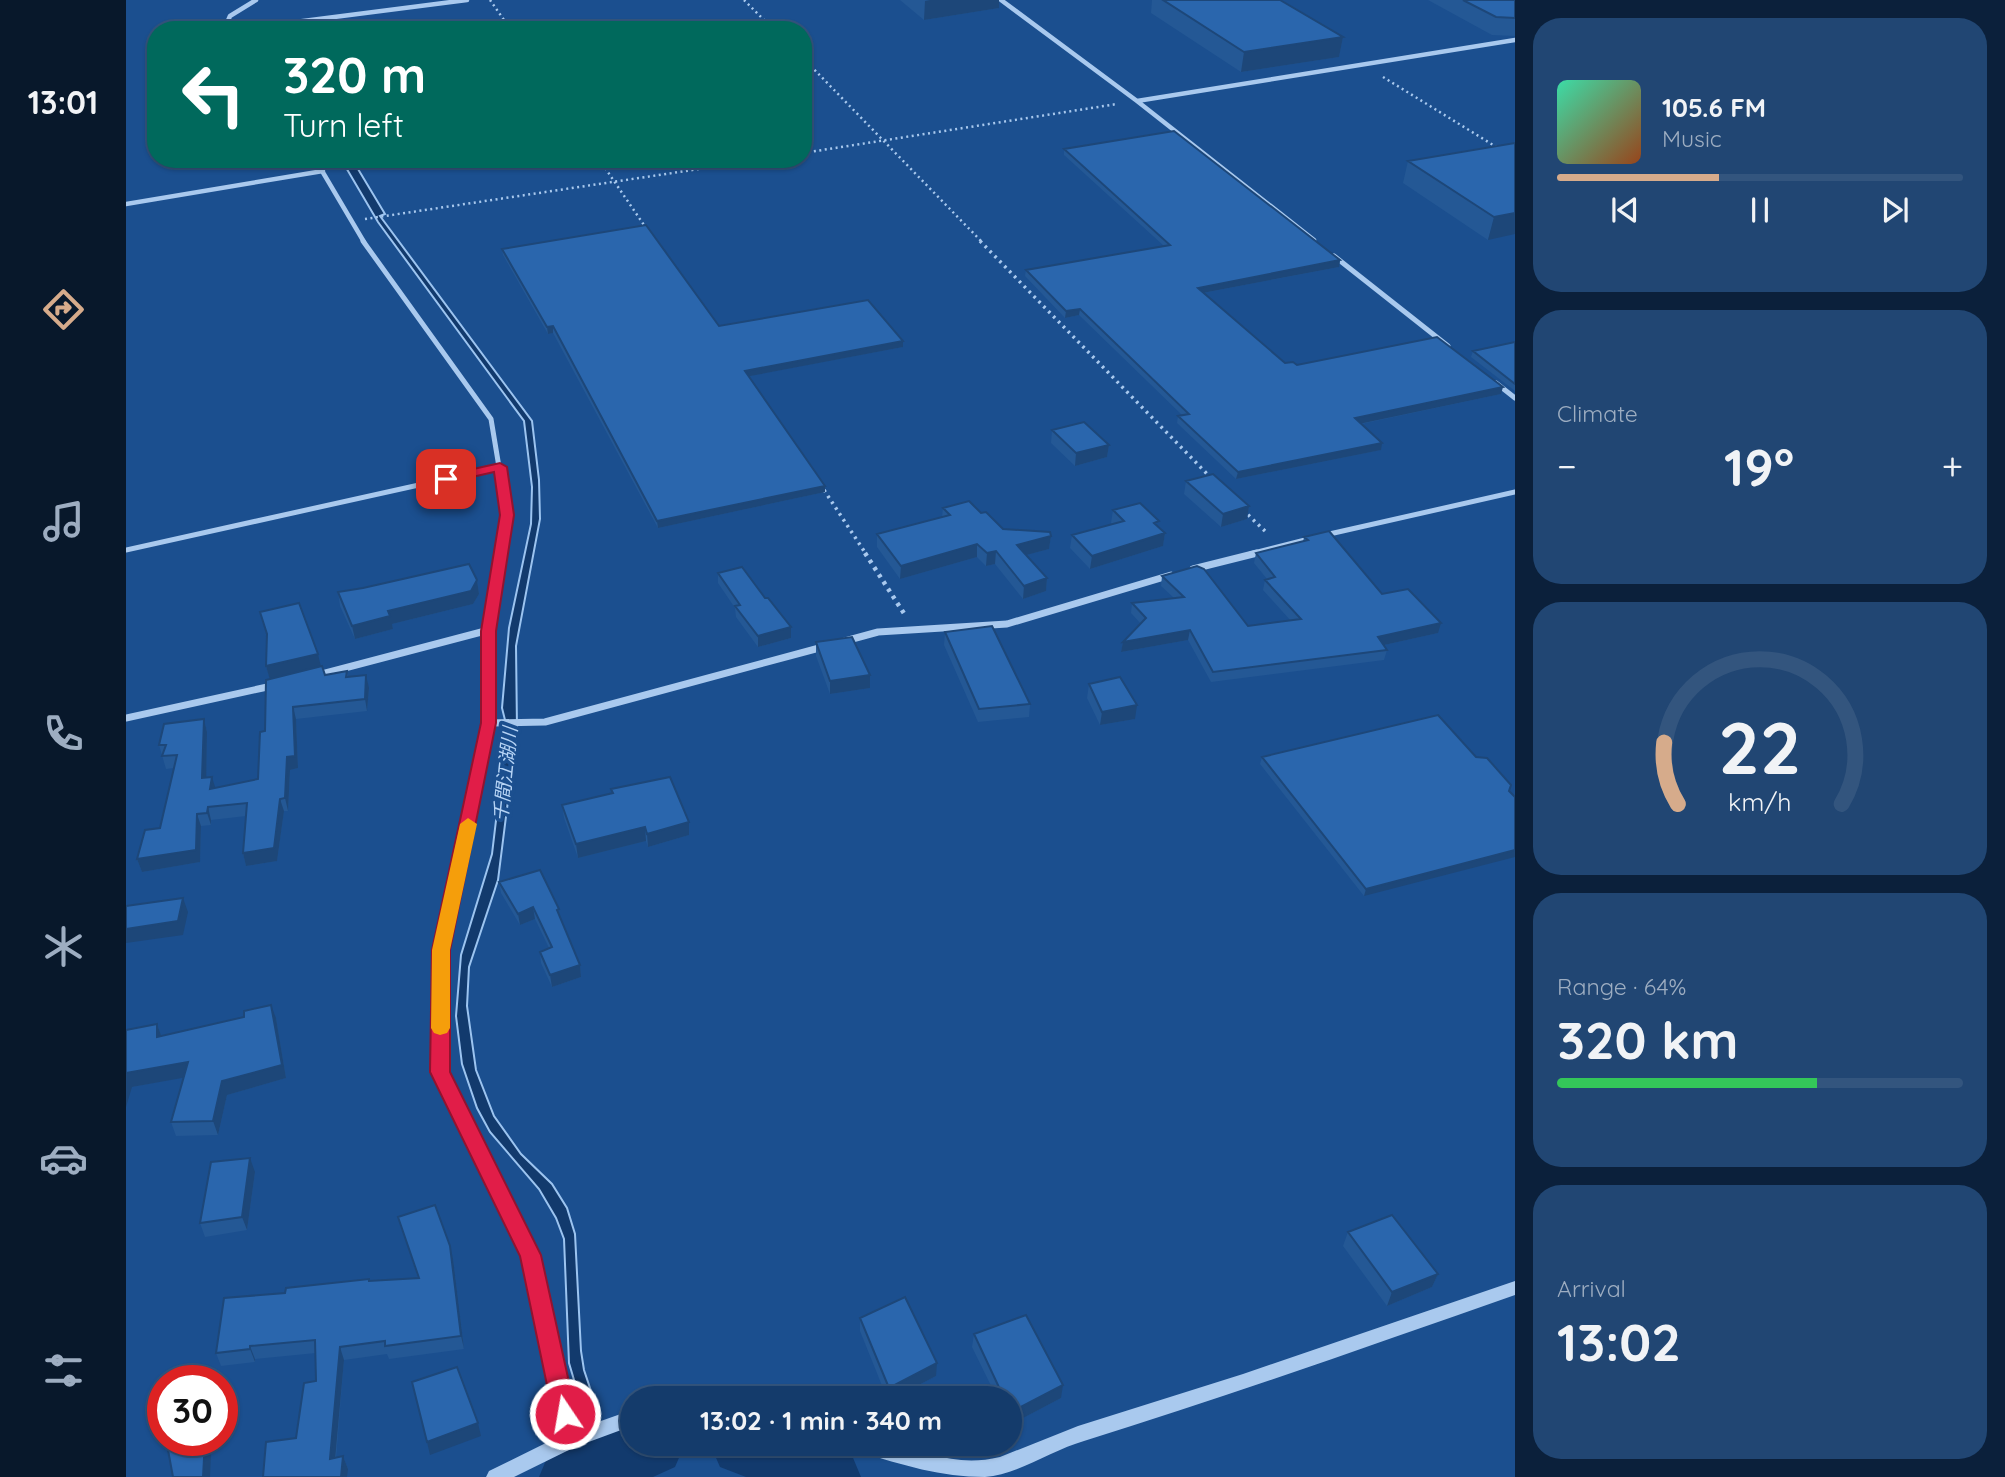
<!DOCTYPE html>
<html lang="en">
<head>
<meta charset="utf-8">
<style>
	:root { --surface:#143b6b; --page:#214673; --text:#f1f3f6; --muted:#9dadc1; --line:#33557e; --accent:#d6ab8b }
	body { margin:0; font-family:Quicksand,"Noto Sans JP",sans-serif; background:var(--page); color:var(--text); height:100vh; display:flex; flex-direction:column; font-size:26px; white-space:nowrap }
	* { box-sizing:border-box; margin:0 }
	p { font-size:23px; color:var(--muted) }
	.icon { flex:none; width:38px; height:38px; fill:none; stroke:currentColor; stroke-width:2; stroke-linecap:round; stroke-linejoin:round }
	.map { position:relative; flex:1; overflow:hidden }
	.side { display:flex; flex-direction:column; gap:18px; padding:18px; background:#0b203b; width:490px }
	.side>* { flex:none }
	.top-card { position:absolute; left:21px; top:21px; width:665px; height:147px; border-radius:28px; box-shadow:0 2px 5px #0004,0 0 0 2px var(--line); background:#00695c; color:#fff; overflow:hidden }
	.speed { position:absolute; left:21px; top:1365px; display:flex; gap:14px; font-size:35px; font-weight:700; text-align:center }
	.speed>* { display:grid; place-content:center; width:91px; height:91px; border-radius:50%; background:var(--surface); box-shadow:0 2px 5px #0004,0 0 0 2px var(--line); line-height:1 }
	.speed .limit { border:10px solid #d22; background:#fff; color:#111 }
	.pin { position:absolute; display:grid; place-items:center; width:60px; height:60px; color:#fff; margin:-30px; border-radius:14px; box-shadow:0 4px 10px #0006 }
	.me { position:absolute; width:77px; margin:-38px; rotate:348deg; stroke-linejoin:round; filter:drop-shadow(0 0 5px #0008) }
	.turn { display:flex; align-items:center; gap:24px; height:147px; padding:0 21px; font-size:32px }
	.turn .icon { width:91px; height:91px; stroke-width:2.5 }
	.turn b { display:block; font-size:49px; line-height:60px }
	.big { font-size:52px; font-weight:800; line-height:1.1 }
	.side .widget { flex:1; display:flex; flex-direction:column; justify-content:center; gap:10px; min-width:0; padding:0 24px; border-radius:28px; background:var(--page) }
	.side .dial { align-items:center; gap:0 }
	.dial svg { height:182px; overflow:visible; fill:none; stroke:var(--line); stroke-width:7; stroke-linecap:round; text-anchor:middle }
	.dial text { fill:var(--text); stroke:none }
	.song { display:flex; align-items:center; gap:21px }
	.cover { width:84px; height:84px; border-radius:10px; background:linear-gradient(135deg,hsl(160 70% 55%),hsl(20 70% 35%)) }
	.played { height:7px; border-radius:4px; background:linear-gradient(90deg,var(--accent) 40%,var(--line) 40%) }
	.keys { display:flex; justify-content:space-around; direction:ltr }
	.heat { display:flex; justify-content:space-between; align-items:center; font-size:38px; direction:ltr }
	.charge { height:10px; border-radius:5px; background:linear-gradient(90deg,#34c759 64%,var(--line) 0) }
	.trip { position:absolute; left:494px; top:1386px; width:402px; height:70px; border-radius:35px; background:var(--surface); box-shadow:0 2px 5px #0004,0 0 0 2px var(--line); font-weight:800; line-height:70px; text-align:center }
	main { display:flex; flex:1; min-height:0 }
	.tabs { display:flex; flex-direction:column; width:126px; justify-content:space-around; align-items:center; background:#08182b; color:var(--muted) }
	.tabs .icon { width:49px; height:49px }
	.tabs .current { color:var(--accent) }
	.tabs b { font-size:32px; color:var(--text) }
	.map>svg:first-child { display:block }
	.water { fill:#123a6d; stroke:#9cc4f0; stroke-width:2 }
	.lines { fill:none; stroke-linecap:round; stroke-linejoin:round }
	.river { fill:#123a6d; fill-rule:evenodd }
	.path-far2 { stroke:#a9c9ee; stroke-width:2.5; stroke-dasharray:2 3.5; stroke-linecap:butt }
	.path-far1 { stroke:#a9c9ee; stroke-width:3.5; stroke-dasharray:2.5 4.5; stroke-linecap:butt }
	.path { stroke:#a9c9ee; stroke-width:4.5; stroke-dasharray:3.5 5; stroke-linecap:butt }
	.minor-far3 { stroke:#a9c9ee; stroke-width:4.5 }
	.minor-far2 { stroke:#a9c9ee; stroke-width:5 }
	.minor-far1 { stroke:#a9c9ee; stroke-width:7 }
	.minor { stroke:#a9c9ee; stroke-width:9 }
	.tertiary { fill:#a9c9ee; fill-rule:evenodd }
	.wall { fill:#245895 }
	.shaded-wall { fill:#1d4779 }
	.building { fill:#2a66ad; stroke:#1d4779; stroke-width:2 }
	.route { fill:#e11d48; stroke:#92132f; stroke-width:2 }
	.slow { fill:#f59e0b }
	.labels { text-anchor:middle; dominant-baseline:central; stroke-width:7; stroke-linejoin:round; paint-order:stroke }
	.water-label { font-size:19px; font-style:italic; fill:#b5d3f5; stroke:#1b4f8f }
</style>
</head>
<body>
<main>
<nav class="tabs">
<b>13:01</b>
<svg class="icon current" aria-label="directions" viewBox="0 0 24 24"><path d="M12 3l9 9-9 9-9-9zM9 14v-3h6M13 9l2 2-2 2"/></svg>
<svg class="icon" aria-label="music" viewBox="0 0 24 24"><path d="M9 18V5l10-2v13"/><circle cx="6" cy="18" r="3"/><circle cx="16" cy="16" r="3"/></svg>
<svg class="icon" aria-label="phone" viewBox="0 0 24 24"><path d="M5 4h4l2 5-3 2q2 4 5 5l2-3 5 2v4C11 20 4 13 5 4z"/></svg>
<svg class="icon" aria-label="climate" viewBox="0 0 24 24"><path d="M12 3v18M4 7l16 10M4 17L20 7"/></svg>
<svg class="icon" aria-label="car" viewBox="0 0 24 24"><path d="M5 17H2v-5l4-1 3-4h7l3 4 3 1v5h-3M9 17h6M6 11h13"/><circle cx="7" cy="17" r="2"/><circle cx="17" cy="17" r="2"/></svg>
<svg class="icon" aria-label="filters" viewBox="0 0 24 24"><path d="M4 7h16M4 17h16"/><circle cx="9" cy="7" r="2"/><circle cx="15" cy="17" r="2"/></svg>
</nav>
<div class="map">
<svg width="1389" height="1477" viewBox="0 0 1389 1477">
	<rect width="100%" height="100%" fill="#1b4f8f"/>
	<path class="water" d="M215,159H226L259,214L254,216L406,421L413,480L414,519L390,646L391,729L372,880L343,967L341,1006L350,1070L368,1116L395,1154L426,1184L441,1208L449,1234L455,1351L458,1370L472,1412L459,1417L443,1363L438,1239L430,1218L413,1189L364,1132L351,1108L336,1064L330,1016L335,955L366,854L381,728L376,708L383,628L405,524L406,487L398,421L252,222Z"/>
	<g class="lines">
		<path class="river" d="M506,1419V1444H559L549,1467L527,1477H413L423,1453Z
			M584,1444H707L725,1453L735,1477H620L594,1467Z"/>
		<path class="path-far2" d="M364,0L385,30
			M618,0L648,30
			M677,58L856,242
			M1257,77L1372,148
			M677,153L991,104
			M473,159L520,228
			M239,219L640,159"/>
		<path class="path-far1" d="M854,241L1086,479
			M698,490L740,554
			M1117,510L1141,533"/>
		<path class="path" d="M739,553L779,615"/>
		<path class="minor-far3" d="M875,0L1011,101L1188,240
			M138,26L341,0
			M98,30L104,16L130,0
			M1011,101L1389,40
			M189,159L238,242
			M0,204L197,171"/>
		<path class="minor-far2" d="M237,241L365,419L381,515L375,554
			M1208,256L1322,346
			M1370,383L1389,398
			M1199,535L1389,492
			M0,550L374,467
			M1124,554L1187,538"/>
		<path class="minor-far1" d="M1067,569L1131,553
			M719,641L752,632L881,624L1045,575
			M192,675L363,630
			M0,718L146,686
			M363,723L419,722L697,647
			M315,957L363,723V630L375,553"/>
		<path class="minor" d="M315,955L314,1072L405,1255L444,1440"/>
		<path class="tertiary" d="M1389,1281V1295C1246,1345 1103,1396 958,1441C926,1450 891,1475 859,1477C815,1477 776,1465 735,1452L729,1450L726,1444C738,1443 753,1442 765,1444C804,1453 832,1467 874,1457L952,1426L1117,1374Z
			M506,1410V1426L449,1447L388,1477H360L363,1471L438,1434Z"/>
	</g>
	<path class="wall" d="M774,0H873V8L798,20Z
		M1026,0H1154L1217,37L1213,57L1115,72L1025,13Z
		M1302,0H1389V36L1366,35Z
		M1389,143L1362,240L1277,183L1282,161Z
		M938,149L1214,260L1213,267L1077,293L1159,363L1375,394L1235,424L1255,450L1110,479L1051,423L1052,416L1056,415L953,315L939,318L899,276L900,270L1038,246L938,155Z
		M376,249L593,326L777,341V347L623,376L699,492L532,528L427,333L422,334L377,255Z
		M1389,342V391L1345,357L1347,351Z
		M926,430L983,445L981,457L949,466L925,443Z
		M1060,481L1123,506L1121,519L1095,527L1058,494Z
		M817,508L855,513L877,529L925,536L923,549L900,555L921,578L920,591L897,599L869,564L860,566L851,557L774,579L751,547V534L816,517Z
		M987,510L1033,527L1039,533L1037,546L964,569L944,548L946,535L986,524L985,523Z
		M1178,537L1256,594L1312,633L1258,645L1261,650L1258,660L1085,682L1062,640L995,652L997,642L1015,624L1005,613L1006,603L1048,598L1035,586L1036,576L1122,626L1165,621L1137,590L1139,580L1141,579L1128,563L1130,553L1177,542Z
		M592,573L639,598L665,638L632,647L610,617L609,608L592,583Z
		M351,580L353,594L347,604L266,624L267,629L229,639L214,606L212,592Z
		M134,612L195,667L199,675L221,671L222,677L243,688L241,711L170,719L172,768L164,770L162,811H158L151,861L120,866L117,853L120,816L85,820V825L75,826L74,862L16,872L11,859L34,828L48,768L40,769L33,745L78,719L81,732L80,778L89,788L132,779L139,731L144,679L140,666L141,637Z
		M819,632L904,704L903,717L852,722L818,645Z
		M690,642L744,675V688L704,694L690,656Z
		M963,684L1009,719L974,725L961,698Z
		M1136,757H1350L1383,791L1238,896L1134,764Z
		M485,789L563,822V835L522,847L520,841L452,858L438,818L436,805L486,793Z
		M373,882L434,919L454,965L455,977L426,987L415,963L414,952L423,948L409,919L394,925L375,893Z
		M150,1018L160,1078L101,1095L92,1135L50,1136L45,1122L58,1077L6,1087L0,1030L31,1024L35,1036Z
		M129,1172L121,1230L79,1237L74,1223Z
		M272,1217L324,1246L327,1259L338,1349L263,1359L261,1354L218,1360L210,1458L217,1456L222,1469L170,1438L190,1381V1353L129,1359V1362L95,1366L90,1353L159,1293L243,1279L244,1281L292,1278Z
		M1222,1232L1312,1274L1306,1287L1261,1306L1217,1246Z
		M734,1318L810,1376L768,1398H761L734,1331Z
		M848,1334L935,1398L884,1425V1398H871L846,1347Z"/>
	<path class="shaded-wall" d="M804,0H873V8L798,20L799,1Z
		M1217,37L1213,57L1115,72L1118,52Z
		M1389,213V234L1362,240L1368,217Z
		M1214,260L1213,267L1071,294L1072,288Z
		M954,309L953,315L939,318L940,311Z
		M427,326V333L422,334L421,327Z
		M777,341V347L619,377V371Z
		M1377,387L1375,394L1228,425L1229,418Z
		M1256,443L1255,450L1110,479L1112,472Z
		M983,445L981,457L949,466L950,453Z
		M699,486V492L532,528L531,521Z
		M1123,506L1121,519L1095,527L1097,514Z
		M1039,533L1037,546L964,569L966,556Z
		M925,536L923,549L889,558L891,545Z
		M851,544V557L774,579L775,566Z
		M870,551L869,564L860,566L861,553Z
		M921,578L920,591L897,599L898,586Z
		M351,580L353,594L347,604L266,624L267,629L229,639L226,626L262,611Z
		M1315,623L1312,633L1249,647L1252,637Z
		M665,627V638L632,647V636Z
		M1064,630L1062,640L995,652L997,642Z
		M192,654L195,667L144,680L140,666Z
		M240,675L243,688L241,711L239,699Z
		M744,675V688L704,694V681Z
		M1011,705L1009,719L974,725L976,712Z
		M167,707L170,719L172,768L164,770L162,811L159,798L161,757Z
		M78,719L81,732L80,791L76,778Z
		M86,777L90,790L84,789Z
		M154,799L158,811L151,861L120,866L117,853Z
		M82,807L85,820V825L81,813Z
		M71,814L75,826L74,862L16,872L11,859Z
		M563,822V835L522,847L521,834Z
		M519,827L520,841L452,858L450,844Z
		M1389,850V857L1238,896L1240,889Z
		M57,898L62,912L57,935L0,943V929Z
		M407,907L409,919L394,925L392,914Z
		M454,965L455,977L426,987L424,975Z
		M145,1005L150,1018L160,1078L101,1095L92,1135L87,1121L96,1081Z
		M31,1024L36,1038L31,1037Z
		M62,1062L67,1076L6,1087L0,1107V1073Z
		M124,1158L129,1172L121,1230L116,1217Z
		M324,1246L327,1259L338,1349L335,1336Z
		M1312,1274L1306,1287L1261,1306L1266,1292Z
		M124,1346L129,1359V1362L124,1349Z
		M214,1347L218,1360L208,1471L204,1459Z
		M811,1363L810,1376L768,1398H763V1388Z
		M937,1385L935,1398L884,1425L885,1412Z
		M352,1423L355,1436L304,1455L301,1442Z
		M79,1440L85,1453L84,1477H77Z
		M217,1456L222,1469L221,1477H215Z"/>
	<path class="building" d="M1037,0H1154L1217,37L1118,52Z
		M1337,0H1389V18L1370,17Z
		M1048,131L1214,260L1072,288L1159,363L1167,362L1171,365L1311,337L1377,387L1229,418L1256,443L1112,472L1052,416L1063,414L954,309L940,311L900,270L1044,245L938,149Z
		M1389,143V213L1368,217L1282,161Z
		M520,225L593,326L742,300L777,341L619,371L699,486L531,521L427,326L421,327L376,249Z
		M1389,342V384L1347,351Z
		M958,422L983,445L950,453L926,430Z
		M1087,474L1123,506L1097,514L1060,481Z
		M843,501L855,513L860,512L877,529L924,532L925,536L891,545L921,578L898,586L870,551L861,553L851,544L775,566L751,534L824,515L817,508Z
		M1014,503L1033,521L1028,523L1039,533L966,556L946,535L998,521L987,510Z
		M1203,531L1256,594L1282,589L1315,623L1252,637L1261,650L1087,672L1064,630L997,642L1020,618L1006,603L1058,597L1036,576L1071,566L1078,569L1122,626L1175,619L1139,580L1149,577L1130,553L1182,540L1178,537Z
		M343,564L351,580L345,591L262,611L264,616L226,626L212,592L237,588Z
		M616,567L639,598H642L665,627L632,636L609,606L614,605L592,573Z
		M173,603L192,654L140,666L141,634L134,612Z
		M866,626L904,704L853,709L819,632Z
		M726,637L744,675L704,681L690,642Z
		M196,666L199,675L221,671L220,677L240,675L239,699L167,707L169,756L161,757L159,798L154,799L148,848L117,853L121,803L82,807L81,813L71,814L70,850L11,859L19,830L34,828L51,755L36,756L40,745H33L38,724L78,719L76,778L86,777L84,789L132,779L134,732L139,731L140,680Z
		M994,677L1011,705L976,712L963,684Z
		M1312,715L1350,757L1361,758L1385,785L1383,791L1389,797V850L1240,889L1136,757Z
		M544,777L563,822L521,834L519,827L450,844L436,805L487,793L485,789Z
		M414,870L433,909L431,910L454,965L424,975L414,952L426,947L407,907L392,914L373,882Z
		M57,898L52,921L0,929V906Z
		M145,1005L156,1065L96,1081L87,1121L45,1122L62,1062L0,1073V1030L31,1024V1037L118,1017V1011Z
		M124,1158L116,1217L74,1223L85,1162Z
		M309,1205L324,1246L335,1336L259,1346V1341L214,1347L204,1459L217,1456L215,1477H137L140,1442L170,1438L178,1383L190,1381L189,1340L124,1346V1349L90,1353L98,1298L159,1293L160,1288L243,1279V1281L293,1278L272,1217Z
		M1266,1215L1312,1274L1266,1292L1222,1232Z
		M779,1297L811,1363L763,1388L734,1318Z
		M900,1315L937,1385L885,1412L884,1409V1398H878L848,1334Z
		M331,1367L352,1423L301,1442L286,1382Z
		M76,1440H79L77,1477H47L42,1450Z"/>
	<path class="route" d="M374,463L381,467L388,515L370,631V723L324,950V1072L415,1255L450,1414L447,1421L439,1425L430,1421L427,1414L394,1256L304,1072L306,950L355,723V631L374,515L368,472L320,483L314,479L316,476Z"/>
	<path class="slow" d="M342,818L351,824L324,950V1028L321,1033L314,1035L308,1033L305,1028L306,950L334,824Z"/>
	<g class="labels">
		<g class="water-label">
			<text transform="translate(379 774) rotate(-84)">千間江湖川</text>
		</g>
	</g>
</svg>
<div class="speed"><div class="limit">30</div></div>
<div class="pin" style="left:320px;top:479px;background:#d93025"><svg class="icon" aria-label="arrive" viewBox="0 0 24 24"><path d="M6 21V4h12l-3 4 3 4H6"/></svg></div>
<svg class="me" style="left:439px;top:1414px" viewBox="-20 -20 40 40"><circle r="17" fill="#e11d48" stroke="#fff" stroke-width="3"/><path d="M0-11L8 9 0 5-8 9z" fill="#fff"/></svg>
<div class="trip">13:02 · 1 min · 340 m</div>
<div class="top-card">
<div class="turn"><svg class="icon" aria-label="left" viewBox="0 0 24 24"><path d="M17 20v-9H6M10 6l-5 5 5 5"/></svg><div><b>320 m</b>Turn left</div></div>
</div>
</div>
<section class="side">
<div class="widget">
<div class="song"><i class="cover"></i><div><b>105.6 FM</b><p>Music</p></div></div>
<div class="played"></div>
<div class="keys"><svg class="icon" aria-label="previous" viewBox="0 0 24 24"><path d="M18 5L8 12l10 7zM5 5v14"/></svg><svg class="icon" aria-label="pause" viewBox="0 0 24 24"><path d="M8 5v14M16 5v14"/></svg><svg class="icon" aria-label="next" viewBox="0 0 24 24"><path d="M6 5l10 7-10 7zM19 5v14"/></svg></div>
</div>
<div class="widget"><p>Climate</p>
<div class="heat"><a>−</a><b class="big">19°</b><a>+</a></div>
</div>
<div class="widget dial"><svg viewBox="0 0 100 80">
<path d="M14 69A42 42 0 1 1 86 69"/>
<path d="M14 69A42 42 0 0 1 8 42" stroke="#d6ab8b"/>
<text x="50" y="56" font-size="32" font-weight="700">22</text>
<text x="50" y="72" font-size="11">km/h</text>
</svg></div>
<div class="widget"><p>Range · 64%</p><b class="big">320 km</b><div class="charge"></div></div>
<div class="widget"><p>Arrival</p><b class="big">13:02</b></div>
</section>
</main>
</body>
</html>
